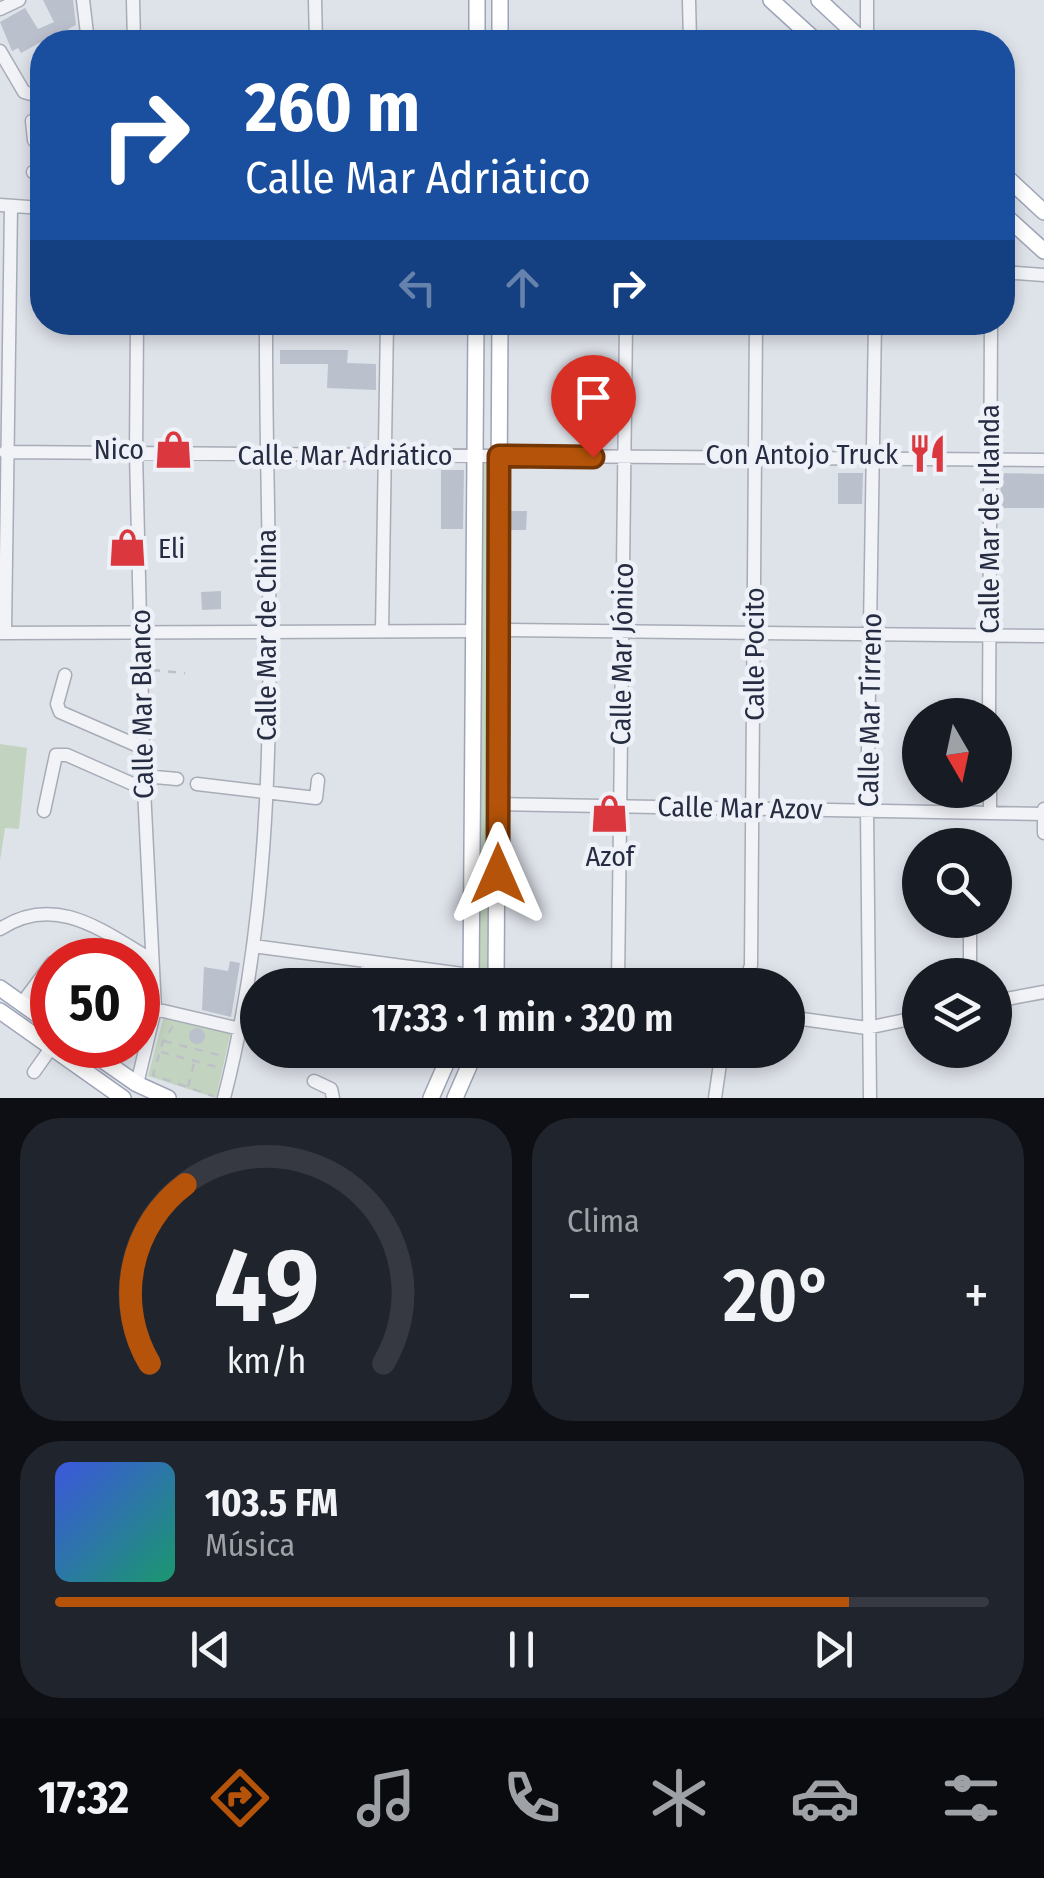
<!DOCTYPE html>
<html lang="es">
<head>
<meta charset="utf-8">
<style>
	:root { --surface:#171b24; --page:#20242c; --text:#f1f3f6; --muted:#9ea1a6; --line:#363941; --accent:#b45309 }
	body { margin:0; font-family:"Fira Sans Condensed",sans-serif; background:var(--page); color:var(--text); height:100vh; display:flex; flex-direction:column; font-size:38px; white-space:nowrap }
	* { box-sizing:border-box; margin:0 }
	p { font-size:32px; color:var(--muted) }
	.icon { flex:none; width:55px; height:55px; fill:none; stroke:currentColor; stroke-width:2; stroke-linecap:round; stroke-linejoin:round }
	.map { position:relative; height:1098px; overflow:hidden }
	.details { display:flex; flex-direction:column; gap:20px; padding:20px; background:#0d0f14; flex:1 }
	.details>* { flex:none }
	.hud { position:absolute; left:30px; top:30px; width:985px; height:305px; border-radius:40px; box-shadow:0 5px 15px #0003; background:#1a4fa0; color:#fff; overflow:hidden }
	.needle { width:65px; rotate:171deg }
	.controls { position:absolute; left:902px; top:698px; display:grid; gap:20px }
	.controls a { display:grid; place-items:center; width:110px; height:110px; border-radius:50%; background:var(--surface); box-shadow:0 5px 15px #0003; font-size:50px }
	.speed { position:absolute; left:30px; top:938px; display:flex; gap:20px; font-size:50px; font-weight:700; text-align:center }
	.speed>* { display:grid; place-content:center; width:130px; height:130px; border-radius:50%; background:var(--surface); box-shadow:0 5px 15px #0003; line-height:1 }
	.speed .limit { border:15px solid #d22; background:#fff; color:#111 }
	.pin { position:absolute; display:grid; place-items:center; width:85px; height:85px; color:#fff; margin:-102px -42px; border-radius:50% 50% 50% 0; rotate:-45deg; box-shadow:0 0 10px #0007 }
	.pin .icon { rotate:45deg }
	.me { position:absolute; width:110px; margin:-55px; rotate:0deg; stroke-linejoin:round; filter:drop-shadow(0 0 8px #0008) }
	.turn { display:flex; align-items:center; gap:35px; height:210px; padding:0 50px; font-size:45px }
	.turn .icon { width:130px; height:130px; stroke-width:2.5 }
	.turn b { display:block; font-size:70px; line-height:85px }
	.lanes { display:flex; align-items:center; height:95px; padding:0 50px; background:#0003; justify-content:center; gap:50px; direction:ltr }
	.lanes .off { opacity:.35 }
	.big { font-size:75px; font-weight:600; line-height:1.1 }
	.details .widget { flex:1; display:flex; flex-direction:column; justify-content:center; gap:15px; min-width:0; padding:0 35px; border-radius:40px; background:var(--page) }
	.details .dial { align-items:center; gap:0 }
	.dial svg { height:260px; overflow:visible; fill:none; stroke:var(--line); stroke-width:7; stroke-linecap:round; text-anchor:middle }
	.dial text { fill:var(--text); stroke:none }
	.song { display:flex; align-items:center; gap:30px }
	.cover { width:120px; height:120px; border-radius:15px; background:linear-gradient(135deg,hsl(230 70% 55%),hsl(160 70% 35%)) }
	.played { height:10px; border-radius:5px; background:linear-gradient(90deg,var(--accent) 85%,var(--line) 85%) }
	.keys { display:flex; justify-content:space-around; direction:ltr }
	.heat { display:flex; justify-content:space-between; align-items:center; font-size:55px; direction:ltr }
	.details .tiles { flex:1; display:grid; gap:20px; grid-template-columns:1fr 1fr }
	.widget:last-child { grid-column:span 2 }
	.trip { position:absolute; left:240px; top:968px; width:565px; height:100px; border-radius:50px; background:var(--surface); box-shadow:0 5px 15px #0003; font-weight:600; line-height:100px; text-align:center }
	.tab-bar { display:flex; height:160px; justify-content:space-around; align-items:center; background:#090b0e; color:var(--muted) }
	.tab-bar .icon { width:70px; height:70px }
	.tab-bar .active { color:var(--accent) }
	.tab-bar b { font-size:45px; color:var(--text) }
	.map>svg:first-child { display:block }
	.green { fill:#c2d4bf }
	.building { fill:#bbc0cd }
	.lines { fill:none; stroke-linecap:round; stroke-linejoin:round }
	.minor-casing { stroke:#a7acb7; stroke-width:15 }
	.major-casing { stroke:#9da4b6; stroke-width:18 }
	.path { stroke:#bdc0c8; stroke-width:2.5; stroke-dasharray:8 8; stroke-linecap:butt }
	.minor { stroke:#f2f3f7; stroke-width:12 }
	.major { stroke:#fff; stroke-width:15 }
	.route-casing { stroke:#753606; stroke-width:25 }
	.route { stroke:#b45309; stroke-width:18 }
	.labels { text-anchor:middle; dominant-baseline:central; stroke-width:9; stroke-linejoin:round; paint-order:stroke }
	.poi-label { font-size:28px; fill:#262d42; stroke:#eef1f7; text-anchor:end }
	.street-label { font-size:28px; fill:#262d42; stroke:#eef1f7 }
</style>
</head>
<body>
<div class="map">
<svg width="1044" height="1098" viewBox="0 0 1044 1098">
	<rect width="100%" height="100%" fill="#dee2e9"/>
	<path class="green" d="M479,461H496L494,970L479,969Z
		M0,744L27,748L19,829L5,828L0,861Z
		M164,1016L231,1031L216,1098L148,1076Z"/>
	<path class="building" d="M43,0H73L76,25L68,29L75,42H41L21,53L18,48L12,51L0,22L25,8L38,29L54,22Z
		M280,350H348L347,363L376,364V390L327,388L328,364H280Z
		M441,470H464L463,529H441Z
		M838,473H863L862,504H838Z
		M1001,473L1044,474V508H1000Z
		M510,511H527L526,530H510Z
		M221,591V609L202,610L201,592Z
		M230,961L240,963L231,1017L202,1010L204,967L228,971Z
		M189 1036a8 8 0 1 1 16 0a8 8 0 1 1-16 0Z"/>
	<g class="lines">
		<defs>
			<path id="minor" d="M83,0L88,42
				M133,0L134,42
				M315,0L316,42
				M689,0L690,42
				M0,9L19,0
				M867,42V0
				M0,51L24,92L42,97
				M42,118L32,121L34,140L42,141
				M33,172L42,173
				M0,205L42,208
				M1002,272L1044,275
				M5,452L1044,460
				M5,630L11,206
				M498,630L1044,636
				M382,631L387,322
				M0,633L475,631
				M65,675L57,704L60,712L143,748
				M989,715L991,322
				M144,776L177,779
				M197,784L316,798L318,780
				M990,790V813
				M498,804L1043,814
				M1044,809V833
				M44,811L56,755H67L144,789
				M970,920V975
				M0,929C56,892 104,932 152,960
				M253,946L546,985
				M58,960H71
				M365,985L368,962
				M618,985L626,322
				M745,985L751,965L756,322
				M995,1001L1044,992
				M22,1003L52,963
				M155,1009L240,1029
				M788,1017L867,1028L920,1017
				M519,1050L529,1053
				M34,1072L51,1048
				M314,1081L331,1089L333,1098
				M137,1084L155,1009L144,789L136,453L137,322
				M224,1098C289,847 265,579 266,322
				M715,1098L722,1050
				M870,1098L867,811L875,322"/>
			<path id="major" d="M771,0L817,42
				M819,0L864,42
				M477,42V0
				M500,42V0
				M1002,173L1044,212
				M1002,213L1044,251
				M471,985L476,322
				M496,985L500,322
				M0,988L52,1025
				M0,1011L123,1098
				M81,1045L137,1084L168,1098
				M431,1098L452,1050
				M455,1098L476,1050"/>
		</defs>
		<use href="#minor" class="minor-casing"/>
		<use href="#major" class="major-casing"/>
		<path class="path" d="M152,670L185,673
			M173,1026L163,1041L153,1075L213,1096
			M164,1041L219,1055
			M161,1052L221,1068
			M188,1087L194,1063"/>
		<use href="#minor" class="minor"/>
		<use href="#major" class="major"/>
	</g>
	<g class="lines">
		<defs>
			<path id="route" d="M498,874L499,456L593,457"/>
		</defs>
		<use href="#route" class="route-casing"/>
		<use href="#route" class="route"/>
	</g>
	<defs>
		<symbol id="shop-bare" viewBox="-9 -9 18 18"><path d="M-5-2.5h2.3a2.7 3.5 0 0 1 5.4 0H5L5.5 6h-11ZM-1.5-2.5h3a1.5 2.3 0 0 0-3 0Z" fill="#db373e" stroke="#eef1f7" stroke-width="2.5" paint-order="stroke"/></symbol>
		<symbol id="restaurant-bare" viewBox="-9 -9 18 18"><path d="M-5-6h1v4h1v-4h1v4h1v-4h1v5L-1.5 .5V6h-2V.5L-5-1ZM5-6V6H3V1.5H1.5Q1.5-4 5-6Z" fill="#db373e" stroke="#eef1f7" stroke-width="2.5" paint-order="stroke"/></symbol>
	</defs>
	<g fill-rule="evenodd">
		<use href="#shop-bare" x="146" y="422" width="55" height="55"/>
		<use href="#restaurant-bare" x="900" y="426" width="55" height="55"/>
		<use href="#shop-bare" x="100" y="520" width="55" height="55"/>
		<use href="#shop-bare" x="582" y="786" width="55" height="55"/>
	</g>
	<g class="labels">
		<g class="poi-label">
			<text x="144" y="449">Nico</text>
			<text x="898" y="454">Con Antojo Truck</text>
			<text x="158" y="548" text-anchor="start">Eli</text>
			<text x="610" y="856" text-anchor="middle">Azof</text>
		</g>
		<g class="street-label">
			<text x="345" y="455">Calle Mar Adriático</text>
			<text transform="translate(989 519) rotate(-90)">Calle Mar de Irlanda</text>
			<text transform="translate(266 635) rotate(-90)">Calle Mar de China</text>
			<text transform="translate(622 654) rotate(-89)">Calle Mar Jónico</text>
			<text transform="translate(754 654) rotate(-90)">Calle Pocito</text>
			<text transform="translate(142 704) rotate(-91)">Calle Mar Blanco</text>
			<text transform="translate(870 710) rotate(-89)">Calle Mar Tirreno</text>
			<text transform="translate(740 808) rotate(1)">Calle Mar Azov</text>
		</g>
	</g>
</svg>
<div class="controls">
<a><svg class="needle" viewBox="-14 -14 28 28"><path d="M0-13l5 13h-10z" fill="#e53935"/><path d="M0 13l5-13h-10z" fill="#9ea1a6"/></svg></a>
<a><svg class="icon" aria-label="search" viewBox="0 0 24 24"><circle cx="10" cy="10" r="6"/><path d="M15 15l6 6"/></svg></a>
<a><svg class="icon" aria-label="layers" viewBox="0 0 24 24"><path d="M12 4l9 5-9 5-9-5zM3 14l9 5 9-5"/></svg></a>
</div>
<div class="speed"><div class="limit">50</div></div>
<div class="pin" style="left:593px;top:457px;background:#d93025"><svg class="icon" aria-label="arrive" viewBox="0 0 24 24"><path d="M6 21V4h12l-3 4 3 4H6"/></svg></div>
<svg class="me" style="left:498px;top:874px" viewBox="-20 -20 40 40"><path d="M0-17L14 15 0 8-14 15z" fill="#b45309" stroke="#fff" stroke-width="4"/></svg>
<div class="trip">17:33 · 1 min · 320 m</div>
<div class="hud">
<div class="turn"><svg class="icon" aria-label="right" viewBox="0 0 24 24"><path d="M7 20v-9h11M14 6l5 5-5 5"/></svg><div><b>260 m</b>Calle Mar Adriático</div></div>
<div class="lanes"><svg class="icon off" aria-label="left" viewBox="0 0 24 24"><path d="M17 20v-9H6M10 6l-5 5 5 5"/></svg><svg class="icon off" aria-label="ahead" viewBox="0 0 24 24"><path d="M12 20V5M6 11l6-6 6 6"/></svg><svg class="icon" aria-label="right" viewBox="0 0 24 24"><path d="M7 20v-9h11M14 6l5 5-5 5"/></svg></div>
</div>
</div>
<section class="details">
<div class="tiles">
<div class="widget dial"><svg viewBox="0 0 100 80">
<path d="M14 69A42 42 0 1 1 86 69"/>
<path d="M14 69A42 42 0 0 1 25 14" stroke="#b45309"/>
<text x="50" y="56" font-size="32" font-weight="700">49</text>
<text x="50" y="72" font-size="11">km/h</text>
</svg></div>
<div class="widget"><p>Clima</p>
<div class="heat"><a>−</a><b class="big">20°</b><a>+</a></div>
</div>
<div class="widget">
<div class="song"><i class="cover"></i><div><b>103.5 FM</b><p>Música</p></div></div>
<div class="played"></div>
<div class="keys"><svg class="icon" aria-label="previous" viewBox="0 0 24 24"><path d="M18 5L8 12l10 7zM5 5v14"/></svg><svg class="icon" aria-label="pause" viewBox="0 0 24 24"><path d="M8 5v14M16 5v14"/></svg><svg class="icon" aria-label="next" viewBox="0 0 24 24"><path d="M6 5l10 7-10 7zM19 5v14"/></svg></div>
</div>
</div>
</section>
<nav class="tab-bar">
<b>17:32</b>
<svg class="icon active" aria-label="directions" viewBox="0 0 24 24"><path d="M12 3l9 9-9 9-9-9zM9 14v-3h6M13 9l2 2-2 2"/></svg>
<svg class="icon" aria-label="music" viewBox="0 0 24 24"><path d="M9 18V5l10-2v13"/><circle cx="6" cy="18" r="3"/><circle cx="16" cy="16" r="3"/></svg>
<svg class="icon" aria-label="phone" viewBox="0 0 24 24"><path d="M5 4h4l2 5-3 2q2 4 5 5l2-3 5 2v4C11 20 4 13 5 4z"/></svg>
<svg class="icon" aria-label="climate" viewBox="0 0 24 24"><path d="M12 3v18M4 7l16 10M4 17L20 7"/></svg>
<svg class="icon" aria-label="car" viewBox="0 0 24 24"><path d="M5 17H2v-5l4-1 3-4h7l3 4 3 1v5h-3M9 17h6M6 11h13"/><circle cx="7" cy="17" r="2"/><circle cx="17" cy="17" r="2"/></svg>
<svg class="icon" aria-label="filters" viewBox="0 0 24 24"><path d="M4 7h16M4 17h16"/><circle cx="9" cy="7" r="2"/><circle cx="15" cy="17" r="2"/></svg>
</nav>
</body>
</html>
